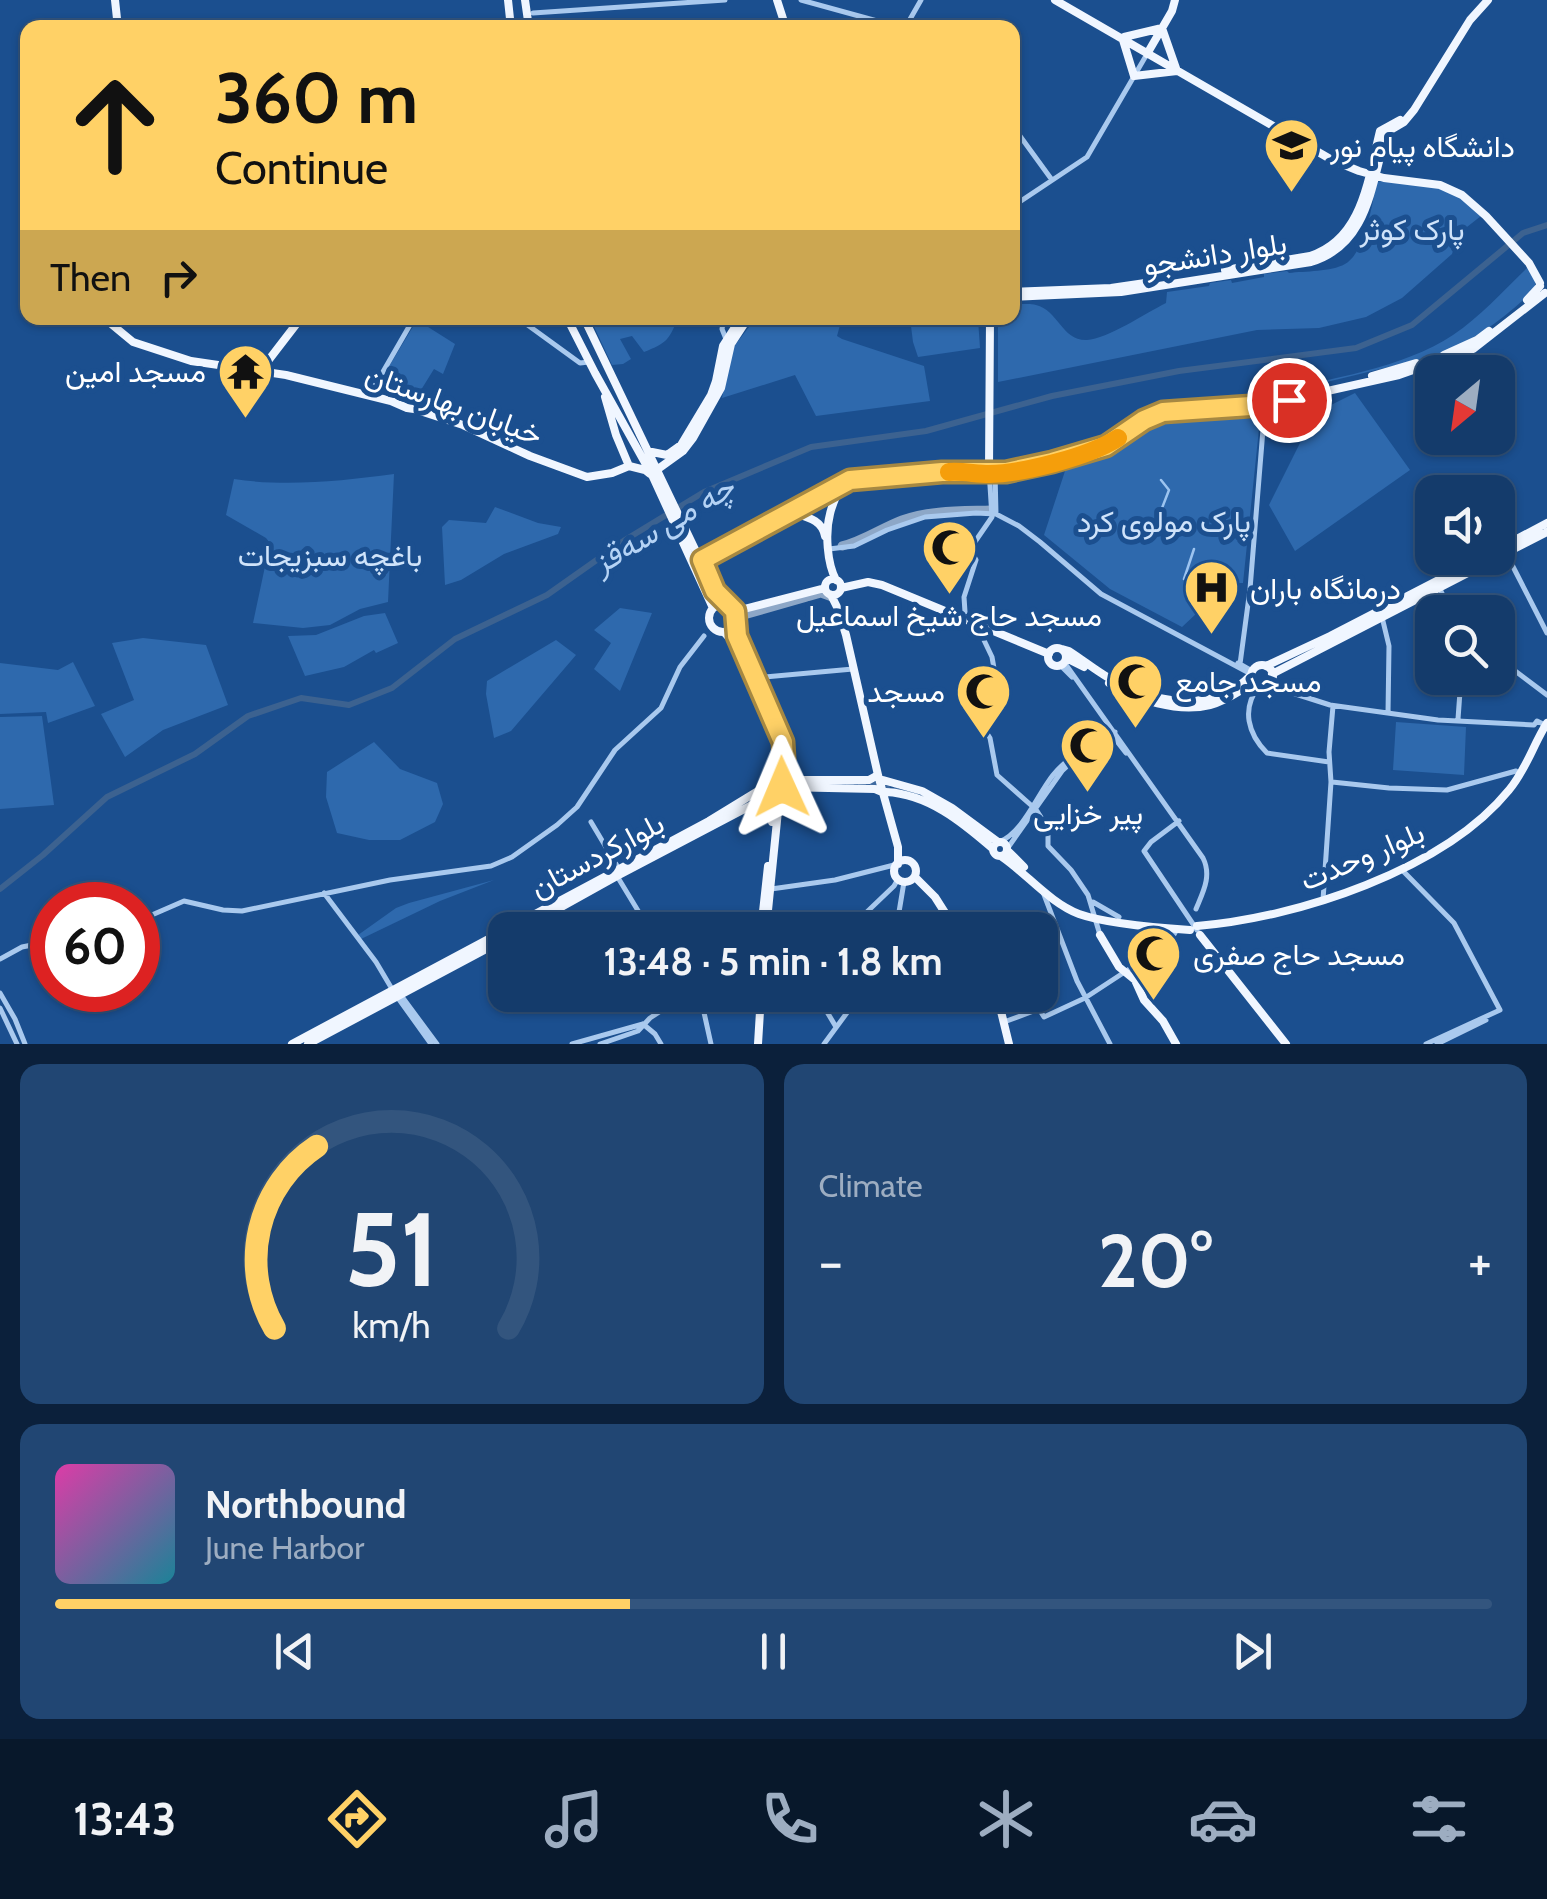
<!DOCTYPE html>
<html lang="en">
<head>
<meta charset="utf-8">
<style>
	:root { --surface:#143b6b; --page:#214673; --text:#f1f3f6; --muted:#9dadc1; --line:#33557e; --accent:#ffd166 }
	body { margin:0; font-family:Cabin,Vazirmatn,sans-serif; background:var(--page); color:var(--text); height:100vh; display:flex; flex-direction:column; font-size:38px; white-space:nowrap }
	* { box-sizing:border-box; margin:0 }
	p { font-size:32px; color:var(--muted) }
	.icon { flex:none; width:55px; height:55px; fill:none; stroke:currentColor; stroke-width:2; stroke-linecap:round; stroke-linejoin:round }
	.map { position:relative; height:1044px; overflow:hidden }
	.drawer { display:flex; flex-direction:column; gap:20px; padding:20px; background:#0b203b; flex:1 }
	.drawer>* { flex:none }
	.top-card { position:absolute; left:20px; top:20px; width:1000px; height:305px; border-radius:20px; box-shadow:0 2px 8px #0004,0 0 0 2px var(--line); background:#ffd166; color:#111; overflow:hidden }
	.needle { width:65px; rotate:209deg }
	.controls { position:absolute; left:1415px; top:355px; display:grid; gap:20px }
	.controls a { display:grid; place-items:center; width:100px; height:100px; border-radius:20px; background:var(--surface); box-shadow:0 2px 8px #0004,0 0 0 2px var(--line); font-size:50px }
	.speed { position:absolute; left:30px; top:882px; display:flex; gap:20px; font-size:50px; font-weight:700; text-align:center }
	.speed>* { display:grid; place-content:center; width:130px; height:130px; border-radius:50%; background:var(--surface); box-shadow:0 2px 8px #0004,0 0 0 2px var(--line); line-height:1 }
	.speed .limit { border:15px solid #d22; background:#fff; color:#111 }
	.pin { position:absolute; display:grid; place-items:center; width:85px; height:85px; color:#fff; margin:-42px; border:5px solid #fff; border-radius:50%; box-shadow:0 2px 10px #0007 }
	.me { position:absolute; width:110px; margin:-55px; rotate:359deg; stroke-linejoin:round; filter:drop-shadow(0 0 8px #0008) }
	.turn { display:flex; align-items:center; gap:35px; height:210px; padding:0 30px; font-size:45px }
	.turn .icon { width:130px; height:130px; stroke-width:2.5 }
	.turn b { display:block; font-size:70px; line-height:85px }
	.then { display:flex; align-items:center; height:95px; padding:0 30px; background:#0003; gap:20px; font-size:38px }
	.big { font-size:75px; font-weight:700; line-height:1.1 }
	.drawer .card { flex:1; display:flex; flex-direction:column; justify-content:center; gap:15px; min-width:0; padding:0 35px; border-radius:20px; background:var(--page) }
	.drawer .dial { align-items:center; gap:0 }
	.dial svg { height:260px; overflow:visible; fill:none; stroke:var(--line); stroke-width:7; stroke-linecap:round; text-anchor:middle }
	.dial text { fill:var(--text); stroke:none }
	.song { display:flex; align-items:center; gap:30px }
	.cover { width:120px; height:120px; border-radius:15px; background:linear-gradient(135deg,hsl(320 70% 55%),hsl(190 70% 35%)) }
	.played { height:10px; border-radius:5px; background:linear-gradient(90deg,var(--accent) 40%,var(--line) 40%) }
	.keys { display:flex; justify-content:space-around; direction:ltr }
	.heat { display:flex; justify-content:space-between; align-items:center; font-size:55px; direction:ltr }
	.drawer .tiles { flex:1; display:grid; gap:20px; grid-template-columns:1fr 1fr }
	.card:last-child { grid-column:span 2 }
	.trip { position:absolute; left:488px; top:912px; width:570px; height:100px; border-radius:20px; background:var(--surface); box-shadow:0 2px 8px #0004,0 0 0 2px var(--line); font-weight:700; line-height:100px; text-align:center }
	.dock { display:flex; height:160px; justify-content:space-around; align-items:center; background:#08182b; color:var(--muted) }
	.dock .icon { width:70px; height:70px }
	.dock .on { color:var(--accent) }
	.dock b { font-size:45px; color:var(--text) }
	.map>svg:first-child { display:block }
	.green { fill:#2e69ad }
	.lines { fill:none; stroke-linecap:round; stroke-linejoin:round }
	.stream { stroke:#9cc4f0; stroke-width:2.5 }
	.river { stroke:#3c6290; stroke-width:6 }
	.taxiway { stroke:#8da7c7; stroke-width:9 }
	.minor-tunnel { stroke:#3d69a0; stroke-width:5; stroke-dasharray:5 2.5; stroke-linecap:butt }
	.major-tunnel { stroke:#3d69a0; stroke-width:8; stroke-dasharray:8 4; stroke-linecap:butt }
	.minor { stroke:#a9c9ee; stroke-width:5 }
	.major { stroke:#f0f6ff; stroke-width:8 }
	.route-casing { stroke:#a68842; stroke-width:25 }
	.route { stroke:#ffd166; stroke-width:18 }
	.slow { stroke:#f59e0b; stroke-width:18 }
	.labels { text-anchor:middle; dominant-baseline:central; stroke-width:10; stroke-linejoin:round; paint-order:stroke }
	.poi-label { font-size:30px; fill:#fff; stroke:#1b4f8f; text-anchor:start }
	.park-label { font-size:30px; fill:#cfe3fa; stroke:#1b4f8f }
	.street-label { font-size:30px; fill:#fff; stroke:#1b4f8f }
	.water-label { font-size:32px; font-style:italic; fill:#b5d3f5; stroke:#1b4f8f }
</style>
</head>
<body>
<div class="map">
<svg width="1547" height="1044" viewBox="0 0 1547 1044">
	<rect width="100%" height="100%" fill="#1b4f8f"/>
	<path class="green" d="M1383,181L1444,188L1456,194L1481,216L1458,234L1452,254L1402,298L1366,317L1319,328L1257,330L998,382V318H1012L1013,304C1020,305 1029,303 1036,305C1058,310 1062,341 1087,340C1107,339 1146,313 1166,303L1167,292L1209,286L1210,283L1231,280L1232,283L1264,277V274L1287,271L1289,273C1305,271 1331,272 1345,264C1365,253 1372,204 1377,182Z
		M1529,266C1534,274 1537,281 1534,290C1504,319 1473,342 1434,356L1265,397L1266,394C1326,379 1402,369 1453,335C1481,316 1504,290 1529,266Z
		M590,318H678C669,340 667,343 644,352L632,336L620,339L631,359L623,364L612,365Z
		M756,318H842L837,336L842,339L924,366L930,401L816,416L795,375L722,398L732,349Z
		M910,318L978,319L980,348L918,357L913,342Z
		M417,320L455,344L443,374L434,369L416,398L379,383Z
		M1355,393L1410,470L1295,551L1269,505L1315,413Z
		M1177,419H1260L1243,583H1229L1182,627L1110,589L1044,535L1066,468L1111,454L1135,432Z
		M394,474L388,602L360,609L330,625L303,628L253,623L270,543L266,538L226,515L234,479C287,487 341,481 394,474Z
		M495,507L538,523L561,527L558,534L504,554L461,580L445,585L442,527L449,520L486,523Z
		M620,608L652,613L620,691L594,669L611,643L594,630Z
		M385,613L398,643L376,653L374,650L344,667L305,676L288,636L316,635L364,616Z
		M143,638L206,645L228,705L163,730L125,757L101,714L134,700L112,643Z
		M556,640L576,655L511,731L494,738L486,694L487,681Z
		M73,662L95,706L48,723L46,712L0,714V663L58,670Z
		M42,716L54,805L0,809V717Z
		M1396,722L1466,727L1464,775L1393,770Z
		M374,742L400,769L437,783L443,804L435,822L400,840H369L337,833L326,797L327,772Z
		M494,880L440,901L361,939L358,935L396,908L409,903Z"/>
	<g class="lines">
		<path class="stream" d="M1157,521L1169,490L1161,480
			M1184,579L1194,549"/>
		<path class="river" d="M0,889L43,855L107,797L195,754L248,716L301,698L349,705L392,688L455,639L547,595L625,540L704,492L811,447L926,431L1052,396L1179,371L1356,348L1412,325L1523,233L1547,225"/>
		<path class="taxiway" d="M842,546C863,541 881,528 902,520C930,510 961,511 991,510
			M736,623L744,615L821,593L832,597"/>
		<path class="minor-tunnel" d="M966,619L973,630L982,636"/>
		<path class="major-tunnel" d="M822,783L898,787"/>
		<path class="minor" d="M801,0L888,24L895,28
			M533,13L725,0
			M905,28L921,0
			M1012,125L1052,180
			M1012,207L1087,157L1147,54
			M518,318L580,363L589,362
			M724,318L722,329L726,339
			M369,396L414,318
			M995,472L996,514
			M829,549L854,546L887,530L925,517L976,513L996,514L1019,526L1040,542L1101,594L1251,674
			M1506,553L1547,633
			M1439,587L1451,612
			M965,612L964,597L976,560L970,549L992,517L989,470
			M1382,617L1389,646L1388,713
			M982,636L992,657L995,674L994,691L981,711V724L990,738L997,775L1032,806
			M1498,658L1547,695
			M1064,662L1203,858C1212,876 1203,892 1196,909
			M1238,663L1252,671
			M1240,664L1250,589L1265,405
			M1060,665L1072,677
			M755,678L853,669
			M1271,682L1283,690L1330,705L1438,720L1534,725L1537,721L1547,726
			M1259,686C1241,709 1248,734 1267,753L1329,762
			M1458,719L1461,678
			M1112,735L1126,753
			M1332,782L1389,788L1447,790L1516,771
			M1037,811L1048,828V846L1071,870L1088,895L1100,935
			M1179,821L1151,842L1144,851L1197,930
			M591,822L619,869
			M999,842C1023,833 1037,795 1053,775C1069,756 1090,744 1110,731L1115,732
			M1007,849L1062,771L1077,757L1114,734L1115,732
			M1404,872L1454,923L1500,1010
			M617,876L640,914L653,930
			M771,889L835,880L898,864
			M1043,892L1077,981L1110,1044
			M324,893L376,962L392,989
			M1323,900L1331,782L1329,752L1333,706
			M1093,902L1119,917
			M138,921L184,901L223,910L242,911L390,880L491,866L512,857L557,825L577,807L615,750L661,708L680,667L704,636
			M848,930L894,886L898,879
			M896,930L904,882
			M0,959L22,947L52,941
			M0,993L15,1019L25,1044
			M400,994L437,1044
			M696,995L703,1008L711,1044
			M817,995L836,1027
			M398,998L431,1044
			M0,1008L17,1044
			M1004,1022L1039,1009L1044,1017L1085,998L1169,943L1176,931
			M643,1024L655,1034L661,1044
			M572,1044L643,1024
			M600,1044L638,1031L650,1018L685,995
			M824,1044L860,995
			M1426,1044L1500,1010
			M1437,1044L1486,1020"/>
		<path class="major" d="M115,0L118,28
			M508,0L511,28
			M525,0L529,28
			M777,0L786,28
			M1055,0L1332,160L1359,171L1384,178L1440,185L1462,195L1486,216L1529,263L1540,283
			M1162,28L1177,71L1134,76L1123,40L1124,37Z
			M1147,54L1172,11L1175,0
			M1225,270L1310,256C1363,239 1368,179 1380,131L1400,120
			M1012,292L1111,288L1152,282
			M1012,297L1121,292L1311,262C1370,244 1371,182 1387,132L1404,122L1414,110L1470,20L1488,0
			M1527,300L1540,286
			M104,318L133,342L191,361L286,375L391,401L407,408L414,409L463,425L530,456L587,477L612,473L629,466
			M567,318L595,373L653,477L713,608
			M584,318L715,591L726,604
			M1444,355L1477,340L1489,331
			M261,370L301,318
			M1372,376L1416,363
			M605,397L616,435L629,466L645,470L650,474
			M1230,402L1265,399L1295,393
			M652,452L667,455L681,445L711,395L716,381L723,346L741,318
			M1037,460L1101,442
			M658,469L683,451L693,438L721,388L731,344L748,318
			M989,469L990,318
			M791,512C806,517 822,519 825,536
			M1498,549L1547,523
			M1498,557L1547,532
			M702,560L849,480L942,472H1006L1052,462L1105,446L1144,420L1163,412L1265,405L1399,375L1473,349L1545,293
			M825 587a8 8 0 1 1 16 0a8 8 0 1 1-16 0Z
			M836,580C827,563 825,533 830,514C832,504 838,493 841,483
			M841,588L868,582L882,585L1049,654
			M831,595L838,609L846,635L878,775L898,847V864
			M709 618a14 14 0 1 1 28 0a14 14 0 1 1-28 0Z
			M733,608L744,609L825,588
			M734,626L742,648
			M724,632L734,643L777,738L780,756L771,777
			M1048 657a9 9 0 1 1 18 0a9 9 0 1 1-18 0Z
			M1062,649L1069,651C1083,660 1095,670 1109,678C1151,703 1214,715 1251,675
			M1066,658L1084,667
			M1251 676a11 11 0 1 1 22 0a11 11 0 1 1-22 0Z
			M1266,666L1330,636L1481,558
			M754,674L766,702
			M1272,674L1497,558
			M1109,683C1136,700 1178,713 1210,705C1226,701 1239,691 1253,683
			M780,778L784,759L781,738
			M782,780H869L878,775
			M883,780L922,791L952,808L998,842
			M782,787L875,789L882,792
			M886,792C928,794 962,822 992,848
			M770,796L772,822
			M993 849a7 7 0 1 1 14 0a7 7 0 1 1-14 0Z
			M1007,850L1024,867
			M1002,857C1027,874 1050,903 1079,914C1107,924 1160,928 1190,930
			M894 871a11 11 0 1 1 22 0a11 11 0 1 1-22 0Z
			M915,877L935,897L956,930
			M1197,926C1297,918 1444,870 1509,790C1526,770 1533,745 1547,723
			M520,930L617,876L769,796
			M761,930L768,866
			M766,930L780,791
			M1100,935L1119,967L1135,980L1144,1000L1163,1021L1176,1044
			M1200,935L1286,1044
			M997,995L1009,1044
			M292,1044L709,821L763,788L771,778H780L782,787
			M308,1044L505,939
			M758,1044L761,995"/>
	</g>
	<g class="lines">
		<defs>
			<path id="route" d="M782,787L780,778L784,759L783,742L737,636L735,611L715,591L702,560L850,480L942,472H1006L1052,462L1106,446L1144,420L1163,412L1265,405L1289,400"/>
		</defs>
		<use href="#route" class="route-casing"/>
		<use href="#route" class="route"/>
		<path class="slow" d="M949,472C963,471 976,474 989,474C1024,473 1088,457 1118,438"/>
	</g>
	<defs>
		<symbol id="university-pin" viewBox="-11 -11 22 30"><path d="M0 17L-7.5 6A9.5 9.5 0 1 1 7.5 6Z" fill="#ffd166" stroke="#1b4f8f"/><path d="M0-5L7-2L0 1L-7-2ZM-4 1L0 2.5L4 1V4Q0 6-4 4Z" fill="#111"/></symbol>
		<symbol id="temple-pin" viewBox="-11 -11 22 30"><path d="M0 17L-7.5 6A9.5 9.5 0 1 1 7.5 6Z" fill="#ffd166" stroke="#1b4f8f"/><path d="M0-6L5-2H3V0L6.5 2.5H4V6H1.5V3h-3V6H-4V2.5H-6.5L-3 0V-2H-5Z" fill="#111"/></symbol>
		<symbol id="mosque-pin" viewBox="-11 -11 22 30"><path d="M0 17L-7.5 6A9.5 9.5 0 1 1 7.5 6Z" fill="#ffd166" stroke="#1b4f8f"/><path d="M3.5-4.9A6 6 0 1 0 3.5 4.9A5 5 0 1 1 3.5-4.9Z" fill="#111"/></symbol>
		<symbol id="hospital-pin" viewBox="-11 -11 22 30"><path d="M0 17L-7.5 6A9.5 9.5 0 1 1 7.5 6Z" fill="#ffd166" stroke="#1b4f8f"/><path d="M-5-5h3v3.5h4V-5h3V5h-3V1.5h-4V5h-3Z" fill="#111"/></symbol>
	</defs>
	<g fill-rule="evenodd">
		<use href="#university-pin" x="1260" y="114" width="63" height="86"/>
		<use href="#temple-pin" x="214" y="340" width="63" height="86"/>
		<use href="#mosque-pin" x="918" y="516" width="63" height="86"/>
		<use href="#hospital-pin" x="1180" y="556" width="63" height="86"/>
		<use href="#mosque-pin" x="1104" y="650" width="63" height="86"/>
		<use href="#mosque-pin" x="952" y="660" width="63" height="86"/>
		<use href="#mosque-pin" x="1056" y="714" width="63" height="86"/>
		<use href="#mosque-pin" x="1122" y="922" width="63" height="86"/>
	</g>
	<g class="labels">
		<g class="poi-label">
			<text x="1330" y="146">دانشگاه پیام نور</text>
			<text x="206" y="371" text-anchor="end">مسجد امین</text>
			<text x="1250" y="588">درمانگاه باران</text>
			<text x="949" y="615" text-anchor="middle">مسجد حاج شیخ اسماعیل</text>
			<text x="1175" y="681">مسجد جامع</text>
			<text x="945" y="691" text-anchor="end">مسجد</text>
			<text x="1088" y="813" text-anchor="middle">پیر خزایی</text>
			<text x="1193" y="954">مسجد حاج صفری</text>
		</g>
		<g class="park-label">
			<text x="1412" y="229">پارک کوثر</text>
			<text x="1164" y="521">پارک مولوی کرد</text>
			<text x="330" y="555">باغچه سبزیجات</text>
		</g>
		<g class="street-label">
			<text transform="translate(1215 254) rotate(-9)">بلوار دانشجو</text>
			<text transform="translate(454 404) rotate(20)">خیابان بهارستان</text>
			<text transform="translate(597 855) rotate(-28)">بلوارکردستان</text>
			<text transform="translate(1362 856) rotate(-23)">بلوار وحدت</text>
		</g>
		<g class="water-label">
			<text transform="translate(663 524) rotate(-31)">چە می سەقز</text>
		</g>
	</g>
</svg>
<div class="controls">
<a><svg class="needle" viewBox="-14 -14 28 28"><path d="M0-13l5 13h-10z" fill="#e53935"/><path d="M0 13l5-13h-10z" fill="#9dadc1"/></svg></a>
<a><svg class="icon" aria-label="sound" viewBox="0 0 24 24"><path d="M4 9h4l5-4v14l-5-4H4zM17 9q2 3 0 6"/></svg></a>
<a><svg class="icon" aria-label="search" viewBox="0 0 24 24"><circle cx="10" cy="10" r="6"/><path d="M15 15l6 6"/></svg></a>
</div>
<div class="speed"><div class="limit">60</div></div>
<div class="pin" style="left:1289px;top:400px;background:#d93025"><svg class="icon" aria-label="arrive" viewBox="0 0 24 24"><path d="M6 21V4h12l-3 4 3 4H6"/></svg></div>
<svg class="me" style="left:782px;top:787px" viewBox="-20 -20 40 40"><path d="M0-17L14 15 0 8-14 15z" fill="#ffd166" stroke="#fff" stroke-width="4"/></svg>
<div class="trip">13:48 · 5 min · 1.8 km</div>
<div class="top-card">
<div class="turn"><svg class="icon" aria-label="ahead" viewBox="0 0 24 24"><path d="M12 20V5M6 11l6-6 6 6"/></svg><div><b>360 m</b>Continue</div></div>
<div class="then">Then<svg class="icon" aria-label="right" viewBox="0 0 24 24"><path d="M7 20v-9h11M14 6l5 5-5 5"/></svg></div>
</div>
</div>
<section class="drawer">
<div class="tiles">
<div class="card dial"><svg viewBox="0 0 100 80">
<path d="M14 69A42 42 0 1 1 86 69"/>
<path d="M14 69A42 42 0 0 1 27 13" stroke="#ffd166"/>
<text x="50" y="56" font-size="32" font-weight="700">51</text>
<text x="50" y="72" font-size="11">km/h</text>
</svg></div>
<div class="card"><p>Climate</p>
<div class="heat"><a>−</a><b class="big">20°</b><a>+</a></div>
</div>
<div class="card">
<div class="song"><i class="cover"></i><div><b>Northbound</b><p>June Harbor</p></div></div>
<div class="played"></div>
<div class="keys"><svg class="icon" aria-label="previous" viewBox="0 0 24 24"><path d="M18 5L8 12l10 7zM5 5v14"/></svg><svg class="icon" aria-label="pause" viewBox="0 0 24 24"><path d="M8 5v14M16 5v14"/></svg><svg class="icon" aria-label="next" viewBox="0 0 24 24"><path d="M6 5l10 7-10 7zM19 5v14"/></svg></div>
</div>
</div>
</section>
<nav class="dock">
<b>13:43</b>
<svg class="icon on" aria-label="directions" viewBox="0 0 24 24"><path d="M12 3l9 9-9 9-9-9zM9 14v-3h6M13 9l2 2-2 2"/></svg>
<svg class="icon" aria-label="music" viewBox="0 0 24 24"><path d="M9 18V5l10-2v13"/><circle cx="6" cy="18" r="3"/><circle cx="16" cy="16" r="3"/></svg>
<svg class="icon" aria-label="phone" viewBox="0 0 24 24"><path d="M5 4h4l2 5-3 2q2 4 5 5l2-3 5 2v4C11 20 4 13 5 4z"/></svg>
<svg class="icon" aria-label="climate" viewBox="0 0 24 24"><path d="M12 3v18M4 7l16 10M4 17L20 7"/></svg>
<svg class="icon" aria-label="car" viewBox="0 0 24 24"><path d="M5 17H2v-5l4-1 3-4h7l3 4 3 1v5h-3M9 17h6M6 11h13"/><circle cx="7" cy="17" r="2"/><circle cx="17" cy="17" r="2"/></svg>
<svg class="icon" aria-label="filters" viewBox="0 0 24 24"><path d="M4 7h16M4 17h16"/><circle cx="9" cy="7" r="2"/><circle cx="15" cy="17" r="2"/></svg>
</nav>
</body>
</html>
